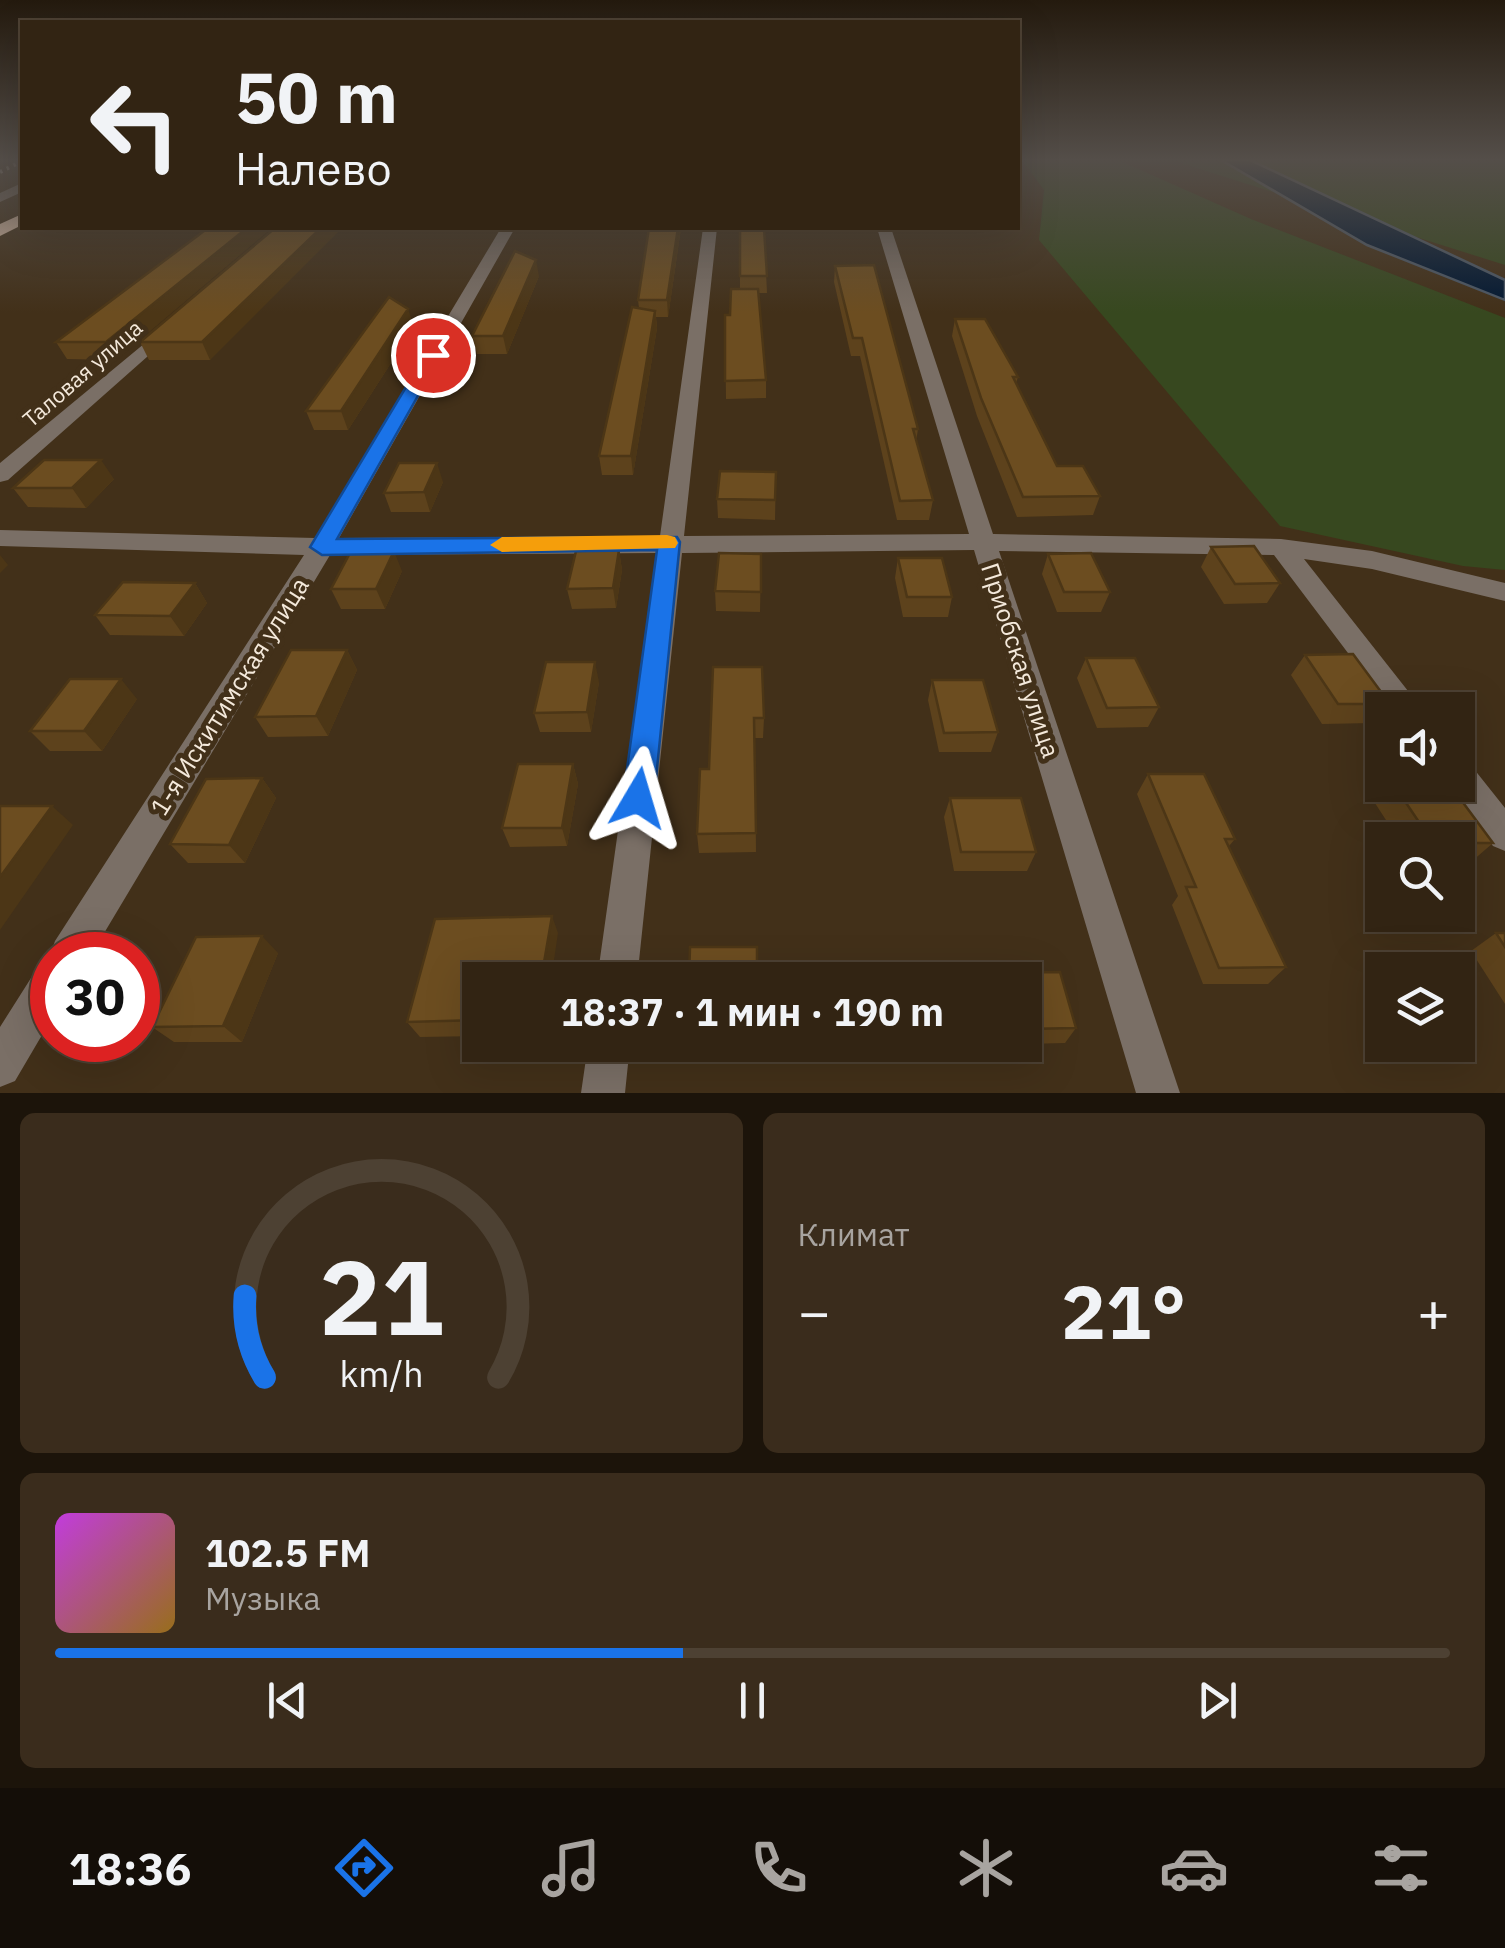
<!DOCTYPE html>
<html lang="ru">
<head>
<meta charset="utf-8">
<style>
	:root { --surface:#322413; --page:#3a2c1c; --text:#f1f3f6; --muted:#a8a4a0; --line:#4d4133; --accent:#1a73e8 }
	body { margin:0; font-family:"IBM Plex Sans",sans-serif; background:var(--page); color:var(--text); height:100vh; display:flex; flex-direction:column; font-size:38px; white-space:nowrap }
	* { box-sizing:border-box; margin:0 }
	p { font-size:32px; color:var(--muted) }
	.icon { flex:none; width:55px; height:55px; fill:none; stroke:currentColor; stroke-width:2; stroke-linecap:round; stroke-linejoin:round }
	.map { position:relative; height:1093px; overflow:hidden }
	.panel { display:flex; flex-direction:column; gap:20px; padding:20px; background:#1c140a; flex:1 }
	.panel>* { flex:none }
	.guide { position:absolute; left:20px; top:20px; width:1000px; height:210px; border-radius:0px; box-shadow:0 10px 40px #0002,0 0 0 2px var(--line); background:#322413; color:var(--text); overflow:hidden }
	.controls { position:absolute; left:1365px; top:692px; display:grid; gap:20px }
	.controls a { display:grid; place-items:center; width:110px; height:110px; border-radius:0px; background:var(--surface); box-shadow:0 10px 40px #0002,0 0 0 2px var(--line); font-size:50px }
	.speed { position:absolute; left:30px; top:932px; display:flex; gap:20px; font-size:50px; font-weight:700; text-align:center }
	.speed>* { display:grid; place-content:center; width:130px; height:130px; border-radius:50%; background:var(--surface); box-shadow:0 10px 40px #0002,0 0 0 2px var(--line); line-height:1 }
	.speed .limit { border:15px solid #d22; background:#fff; color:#111 }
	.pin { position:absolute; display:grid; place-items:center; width:85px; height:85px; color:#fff; margin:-42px; border:5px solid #fff; border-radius:50%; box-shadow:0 2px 10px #0007 }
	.me { position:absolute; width:110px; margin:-55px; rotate:7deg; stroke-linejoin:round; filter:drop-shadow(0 0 8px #0008) }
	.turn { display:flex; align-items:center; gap:35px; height:210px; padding:0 50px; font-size:45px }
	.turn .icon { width:130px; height:130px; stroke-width:2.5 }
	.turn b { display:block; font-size:70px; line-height:85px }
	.big { font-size:75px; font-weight:700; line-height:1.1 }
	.panel .widget { flex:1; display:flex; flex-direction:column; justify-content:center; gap:15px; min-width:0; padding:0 35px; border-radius:15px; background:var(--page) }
	.panel .dial { align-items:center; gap:0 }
	.dial svg { height:260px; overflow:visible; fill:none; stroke:var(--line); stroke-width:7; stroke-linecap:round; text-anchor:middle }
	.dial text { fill:var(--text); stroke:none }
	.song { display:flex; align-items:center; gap:30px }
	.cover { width:120px; height:120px; border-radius:15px; background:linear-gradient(135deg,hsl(290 70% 55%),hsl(40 70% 35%)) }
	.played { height:10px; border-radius:5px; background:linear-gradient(90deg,var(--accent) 45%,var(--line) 45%) }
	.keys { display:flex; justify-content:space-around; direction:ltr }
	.heat { display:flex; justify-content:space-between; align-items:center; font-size:55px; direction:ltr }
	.panel .tiles { flex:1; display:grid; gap:20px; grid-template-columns:1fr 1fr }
	.widget:last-child { grid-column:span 2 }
	.trip { position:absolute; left:462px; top:962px; width:580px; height:100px; border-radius:0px; background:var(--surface); box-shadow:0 10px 40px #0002,0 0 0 2px var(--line); font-weight:700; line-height:100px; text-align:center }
	.tabs { display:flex; height:160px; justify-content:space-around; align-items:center; background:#140e08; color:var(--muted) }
	.tabs .icon { width:70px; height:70px }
	.tabs .active { color:var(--accent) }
	.tabs b { font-size:45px; color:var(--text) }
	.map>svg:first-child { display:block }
	.green { fill:#37481f }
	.water { fill:#021832; stroke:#4b5765; stroke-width:2.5 }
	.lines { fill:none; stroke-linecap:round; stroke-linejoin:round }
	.minor { fill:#7a6f66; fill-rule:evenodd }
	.highway { fill:#dbbfa9; fill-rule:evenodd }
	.rail { stroke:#d7cabb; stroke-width:4; stroke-dasharray:2.5 5; stroke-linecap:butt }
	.wall { fill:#5d421c }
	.shaded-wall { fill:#4c3616 }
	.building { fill:#6c4d20; stroke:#4c3616; stroke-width:2.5 }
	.route { fill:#1a73e8; stroke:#114b97; stroke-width:2.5 }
	.slow { fill:#f59e0b }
	.labels { text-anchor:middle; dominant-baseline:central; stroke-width:10; stroke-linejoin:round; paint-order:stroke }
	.far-street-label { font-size:22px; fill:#f4e9db; stroke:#423019 }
	.street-label { font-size:25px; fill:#f4e9db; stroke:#423019 }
</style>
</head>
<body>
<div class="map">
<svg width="1505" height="1093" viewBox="0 0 1505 1093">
	<rect width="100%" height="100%" fill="#423019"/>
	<path class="green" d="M1022,160H1118L1251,219L1505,318V570L1463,566L1280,526L1039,240L1044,190Z
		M1177,160H1505V265L1184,164Z"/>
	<path class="water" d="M1221,160H1250L1505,280V300L1367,245Z"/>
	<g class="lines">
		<path class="minor" d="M22,183V192L0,202V193Z
			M501,228H515L339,538L660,536L703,228H717L684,536L969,534L877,228H891L993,534L1281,539L1372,551L1505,583V601L1372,569L1304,559L1423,710H1391L1274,555L999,551L1180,1093H1136L974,550L682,553L637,980H597L657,553L330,555L91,955H52V1018L15,1081L0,1087V1027L38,967L52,961L50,955L55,941L304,555L0,546V530L315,538Z
			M168,324L177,329L174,333L8,480L0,482V463Z
			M1458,760L1470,764L1505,808V851L1493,846L1447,785H1458Z
			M588,1045H630L625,1093H581Z"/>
		<path class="highway" d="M22,214V225L0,236V224Z"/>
		<path class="rail" d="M0,172L22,161"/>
	</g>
	<path class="wall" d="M208,228L116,360L67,359L56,342Z
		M275,228L210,360H149L140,342Z
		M681,228L668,317H656L657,328L633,475H602L599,456L639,308L638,300Z
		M740,228H769H764L767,293H759L766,380V398L726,399L725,315H730L740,289Z
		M835,266L918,429L916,442L933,500L929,520H897L860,356H851L834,282Z
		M539,276L507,354H477L472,336Z
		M955,319L1018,377L1016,383L1057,466L1100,496L1093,515L1017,517L977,416L952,336Z
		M414,327L348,430H314L306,411Z
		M776,472L775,520L718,518L717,499Z
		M114,479L86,508L28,507L13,488Z
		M443,482L430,512H391L384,493Z
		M1211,547L1280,583L1267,603L1224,604L1201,567Z
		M619,550L622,570L616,608L572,609L567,589Z
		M761,554L760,612L716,611L715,591Z
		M1048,554L1110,592L1101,612H1057L1042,574Z
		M898,558L952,597L948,617H903L895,578Z
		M402,571L385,609H341L331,589Z
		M195,583L207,603L184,636L110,635L95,615Z
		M347,650L357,670L328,736L268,737L255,717Z
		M1305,655L1390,704L1373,723L1322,724L1291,675Z
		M1086,658L1159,707L1148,727L1097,728L1077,678Z
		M713,667L764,718L763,738H755L756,852L699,853L697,834L709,769Z
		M932,680L998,732L991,752H939L928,700Z
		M599,682L591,732H540L534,713Z
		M137,699L102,751H50L30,731Z
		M573,764L578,784L567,846L510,847L502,828Z
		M1148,774L1235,839L1229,846L1286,967L1268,984H1203L1172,905L1178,896L1137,794Z
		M262,778L276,798L245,863H188L170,844Z
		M1383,785H1450L1493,843L1471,862H1458V840H1399L1371,797Z
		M950,798L1036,852L1027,871H954L944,817Z
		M558,933L480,980V1036L420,1037L407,1022Z
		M1496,933H1505V1004L1471,951Z
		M278,953L242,1042H174L152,1027Z
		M1060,972L1076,1028L1065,1043L1025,1044V980H993L996,973Z
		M688,1045H758V1052L689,1053Z"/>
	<path class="shaded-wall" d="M247,228H272L116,360L106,342Z
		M321,228H342L210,360L202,342Z
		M678,228H681L668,317L667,300Z
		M536,260L539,276L507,354L503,336Z
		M408,309L414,327L348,430L341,411Z
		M655,311L657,328L633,475L631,456Z
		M101,460L114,479L86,508L72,488Z
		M437,463L443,482L430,512L424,492Z
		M619,550L622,570L616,608L613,588Z
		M394,551L402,571L385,609L376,589Z
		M0,555L8,565L0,573Z
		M195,583L207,603L184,636L170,616Z
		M347,650L357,670L328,736L316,716Z
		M595,662L599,682L591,732L587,712Z
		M121,679L137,699L102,751L84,731Z
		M573,764L578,784L567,846L562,828Z
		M262,778L276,798L245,863L229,845Z
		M52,806L73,825L0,930V877Z
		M552,916L558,933L551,980H541Z
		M262,936L278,953L242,1042L223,1026Z"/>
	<path class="building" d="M208,228H247L106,342H56Z
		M275,228H321L202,342H140Z
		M649,228H678L667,300H638Z
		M740,228H764L767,276H740Z
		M515,251L536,260L503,336H472Z
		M874,265L918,429H913L933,500L900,501L862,338H853L835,266Z
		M731,289H758L766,380L725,381V315H730Z
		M389,297L408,309L341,411H306Z
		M632,307L655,311L631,456H599Z
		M955,319H985L1018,377H1013L1057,466H1083L1100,496L1023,497L981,398Z
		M44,460H101L72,488H13Z
		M399,463H437L424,492L384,493Z
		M720,471L776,472L775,500L717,499Z
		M1254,546L1280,583L1235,584L1211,547Z
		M619,550L613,588L567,589L576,551Z
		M351,551H394L376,589H331Z
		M719,553L761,554V592L715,591Z
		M1091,553L1110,592H1064L1048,554Z
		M898,558H942L952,597H907Z
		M123,582L195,583L170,616L95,615Z
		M291,650H347L316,716L255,717Z
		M1353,654L1390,704H1338L1305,655Z
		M1086,658H1135L1159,707L1107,708Z
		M546,662H595L587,712L534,713Z
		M713,667H762L764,718H754L756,833L697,834L700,769H709Z
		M70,679H121L84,731H30Z
		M932,680H983L998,732L944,733Z
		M518,764H573L562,828H502Z
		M1148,774H1204L1235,839H1225L1286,967L1219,968L1186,887H1196Z
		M262,778L229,845L170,844L206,779Z
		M1394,785H1450L1493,843H1458V840H1431Z
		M950,798H1021L1036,852H961Z
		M0,806H52L0,877Z
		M552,916L541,980H480V1020L407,1022L435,919Z
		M1496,933H1505V947Z
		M262,936L223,1026L152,1027L196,937Z
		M690,947H757V980H689Z
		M1060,972L1076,1028L1025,1029V980H998L996,973Z"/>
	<linearGradient id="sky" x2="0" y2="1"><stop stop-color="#241a0e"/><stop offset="0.51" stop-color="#544e49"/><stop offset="1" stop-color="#544e49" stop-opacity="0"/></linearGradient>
	<rect width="1505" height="313" fill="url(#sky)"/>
	<path class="route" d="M427,352L441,355L337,539L677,537L680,542L654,798L649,807L638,811L628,807L623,798L657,550L322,555L310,547Z"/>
	<path class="slow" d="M667,535L675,537L678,543L675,548L502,552L490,545L502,537Z"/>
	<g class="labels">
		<g class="far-street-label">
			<text transform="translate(82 373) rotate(-41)">Таловая улица</text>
		</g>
		<g class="street-label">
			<text transform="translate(1021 660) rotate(72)">Приобская улица</text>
			<text transform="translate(229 696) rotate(-58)">1-я Искитимская улица</text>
		</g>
	</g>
</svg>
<div class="controls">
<a><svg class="icon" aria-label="sound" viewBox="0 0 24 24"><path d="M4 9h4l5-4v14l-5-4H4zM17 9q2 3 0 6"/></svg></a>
<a><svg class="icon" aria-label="search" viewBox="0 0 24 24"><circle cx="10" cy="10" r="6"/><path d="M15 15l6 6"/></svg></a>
<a><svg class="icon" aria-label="layers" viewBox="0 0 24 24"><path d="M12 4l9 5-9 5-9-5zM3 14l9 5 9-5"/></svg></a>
</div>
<div class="speed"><div class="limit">30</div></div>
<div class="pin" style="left:433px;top:355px;background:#d93025"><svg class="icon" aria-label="arrive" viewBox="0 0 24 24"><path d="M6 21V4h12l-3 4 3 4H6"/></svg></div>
<svg class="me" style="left:638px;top:798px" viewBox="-20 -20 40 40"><path d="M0-17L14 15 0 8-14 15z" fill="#1a73e8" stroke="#fff" stroke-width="4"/></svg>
<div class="trip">18:37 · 1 мин · 190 m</div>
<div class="guide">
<div class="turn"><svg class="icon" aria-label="left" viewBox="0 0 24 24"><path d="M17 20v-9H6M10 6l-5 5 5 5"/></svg><div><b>50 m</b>Налево</div></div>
</div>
</div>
<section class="panel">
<div class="tiles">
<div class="widget dial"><svg viewBox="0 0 100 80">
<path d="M14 69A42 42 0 1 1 86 69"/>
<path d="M14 69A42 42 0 0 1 8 44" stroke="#1a73e8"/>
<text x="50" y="56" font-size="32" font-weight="700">21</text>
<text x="50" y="72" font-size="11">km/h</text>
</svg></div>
<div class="widget"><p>Климат</p>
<div class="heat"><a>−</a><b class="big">21°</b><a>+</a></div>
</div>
<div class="widget">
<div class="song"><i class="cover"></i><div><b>102.5 FM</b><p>Музыка</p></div></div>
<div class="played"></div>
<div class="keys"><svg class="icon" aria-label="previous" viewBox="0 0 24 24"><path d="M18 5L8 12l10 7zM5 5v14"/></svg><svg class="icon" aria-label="pause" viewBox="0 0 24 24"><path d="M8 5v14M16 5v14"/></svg><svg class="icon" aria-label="next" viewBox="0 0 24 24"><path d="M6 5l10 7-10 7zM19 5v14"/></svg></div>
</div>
</div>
</section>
<nav class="tabs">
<b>18:36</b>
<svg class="icon active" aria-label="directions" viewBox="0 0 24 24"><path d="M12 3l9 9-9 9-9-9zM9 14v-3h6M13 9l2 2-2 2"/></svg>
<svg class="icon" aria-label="music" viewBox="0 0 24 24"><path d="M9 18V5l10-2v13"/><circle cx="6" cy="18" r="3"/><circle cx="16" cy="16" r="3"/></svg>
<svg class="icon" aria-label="phone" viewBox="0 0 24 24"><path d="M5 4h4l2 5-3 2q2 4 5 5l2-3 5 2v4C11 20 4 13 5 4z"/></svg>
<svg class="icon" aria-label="climate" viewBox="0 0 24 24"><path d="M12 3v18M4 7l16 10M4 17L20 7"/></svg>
<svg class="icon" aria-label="car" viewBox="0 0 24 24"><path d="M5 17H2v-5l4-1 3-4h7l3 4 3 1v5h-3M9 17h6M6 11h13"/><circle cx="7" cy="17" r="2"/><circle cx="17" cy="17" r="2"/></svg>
<svg class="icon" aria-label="filters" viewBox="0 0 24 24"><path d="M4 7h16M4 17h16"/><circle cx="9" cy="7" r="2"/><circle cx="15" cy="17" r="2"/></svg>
</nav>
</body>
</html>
